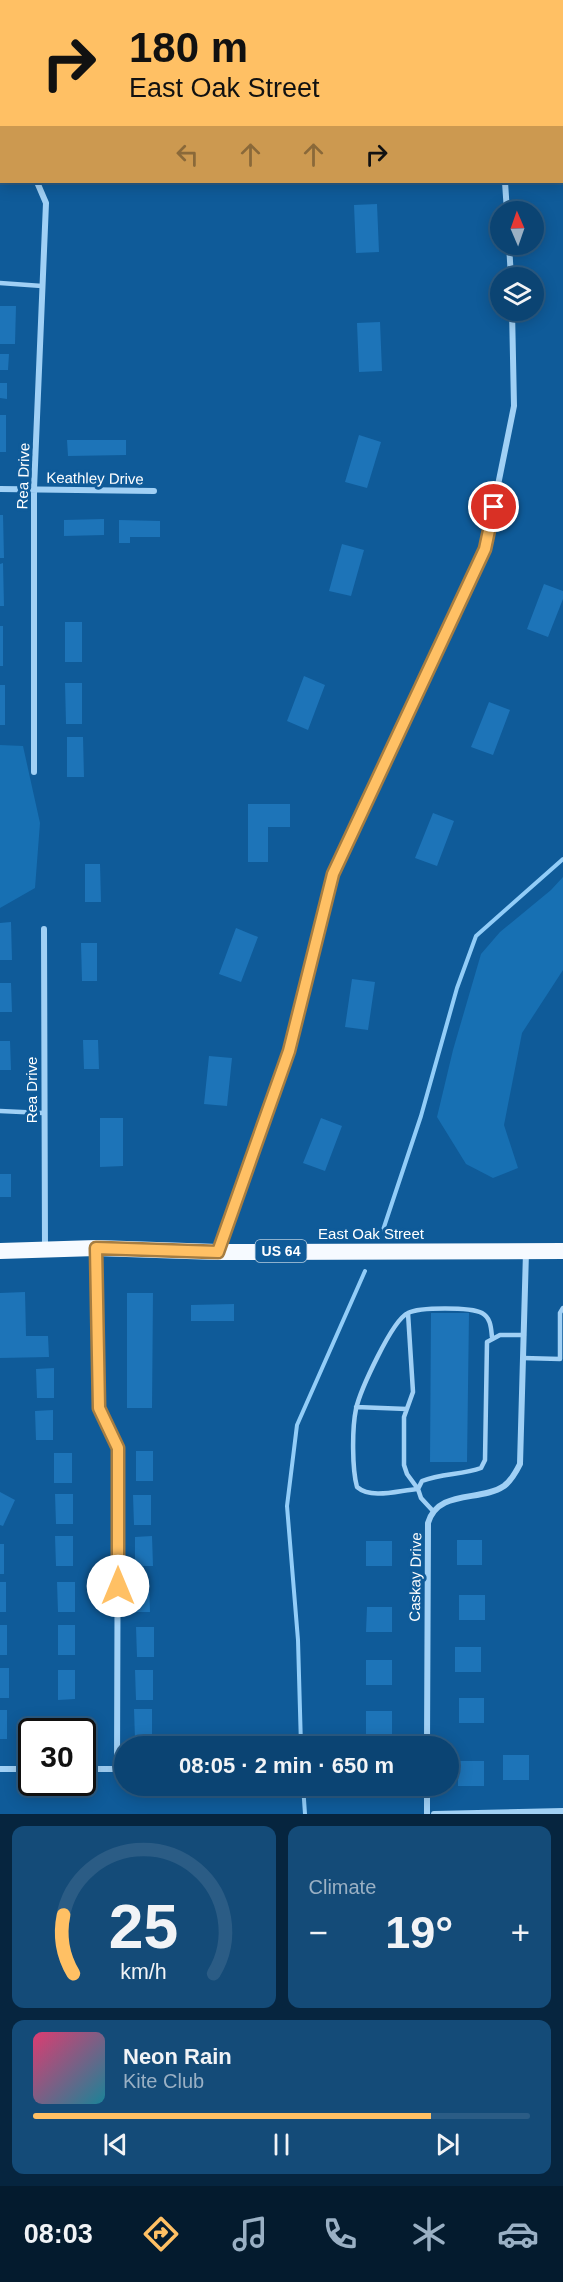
<!DOCTYPE html>
<html lang="en">
<head>
<meta charset="utf-8">
<style>
	:root { --surface:#0b4473; --page:#144b78; --text:#f1f3f6; --muted:#9ab0c4; --line:#2b5c85; --accent:#ffc064 }
	body { margin:0; font-family:Helvetica,sans-serif; background:var(--page); color:var(--text); height:100vh; display:flex; flex-direction:column; font-size:22px; white-space:nowrap }
	* { box-sizing:border-box; margin:0 }
	p { font-size:20px; color:var(--muted) }
	.icon { flex:none; width:33px; height:33px; fill:none; stroke:currentColor; stroke-width:2; stroke-linecap:round; stroke-linejoin:round }
	.map { position:relative; height:1814px; overflow:hidden }
	.sheet { display:flex; flex-direction:column; gap:12px; padding:12px; background:#06253f; flex:1 }
	.sheet>* { flex:none }
	.guide { position:absolute; left:0px; top:0px; width:564px; height:183px; box-shadow:0 3px 15px #0003,0 0 0 2px var(--line); background:#ffc064; color:#111; overflow:hidden }
	.needle { width:39px; rotate:358deg }
	.tools { position:absolute; left:490px; top:201px; display:grid; gap:12px }
	.tools a { display:grid; place-items:center; width:54px; height:54px; border-radius:50%; background:var(--surface); box-shadow:0 3px 15px #0003,0 0 0 2px var(--line); font-size:30px }
	.speed { position:absolute; left:18px; top:1718px; display:flex; gap:12px; font-size:30px; font-weight:700; text-align:center }
	.speed>* { display:grid; place-content:center; width:78px; height:78px; border-radius:50%; background:var(--surface); box-shadow:0 3px 15px #0003,0 0 0 2px var(--line); line-height:1 }
	.speed .limit { border:3px solid #111; border-radius:9px; background:#fff; color:#111 }
	.pin { position:absolute; display:grid; place-items:center; width:51px; height:51px; color:#fff; margin:-26px; border:3px solid #fff; border-radius:50%; box-shadow:0 2px 6px #0007 }
	.me { position:absolute; width:66px; margin:-33px; rotate:0deg; stroke-linejoin:round; filter:drop-shadow(0 0 4px #0008) }
	.turn { display:flex; align-items:center; gap:21px; height:126px; padding:0 30px; font-size:27px }
	.turn .icon { width:78px; height:78px; stroke-width:2.5 }
	.turn b { display:block; font-size:42px; line-height:51px }
	.lanes { display:flex; align-items:center; height:57px; padding:0 30px; background:#0003; justify-content:center; gap:30px; direction:ltr }
	.lanes .off { opacity:.35 }
	.big { font-size:45px; font-weight:700; line-height:1.1 }
	.sheet .card { flex:1; display:flex; flex-direction:column; justify-content:center; gap:9px; min-width:0; padding:0 21px; border-radius:12px; background:var(--page) }
	.sheet .dial { align-items:center; gap:0 }
	.dial svg { height:156px; overflow:visible; fill:none; stroke:var(--line); stroke-width:7; stroke-linecap:round; text-anchor:middle }
	.dial text { fill:var(--text); stroke:none }
	.song { display:flex; align-items:center; gap:18px }
	.cover { width:72px; height:72px; border-radius:9px; background:linear-gradient(135deg,hsl(340 70% 55%),hsl(190 70% 35%)) }
	.played { height:6px; border-radius:3px; background:linear-gradient(90deg,var(--accent) 80%,var(--line) 80%) }
	.keys { display:flex; justify-content:space-around; direction:ltr }
	.heat { display:flex; justify-content:space-between; align-items:center; font-size:33px; direction:ltr }
	.sheet .tiles { flex:1; display:grid; gap:12px; grid-template-columns:1fr 1fr }
	.card:last-child { grid-column:span 2 }
	.trip { position:absolute; left:114px; top:1736px; width:345px; height:60px; border-radius:30px; background:var(--surface); box-shadow:0 3px 15px #0003,0 0 0 2px var(--line); font-weight:700; line-height:60px; text-align:center }
	.tabs { display:flex; height:96px; justify-content:space-around; align-items:center; background:#041b2e; color:var(--muted) }
	.tabs .icon { width:42px; height:42px }
	.tabs .active { color:var(--accent) }
	.tabs b { font-size:27px; color:var(--text) }
	.map>svg:first-child { display:block }
	.green { fill:#1770b3 }
	.lines { fill:none; stroke-linecap:round; stroke-linejoin:round }
	.stream { stroke:#92cdf8; stroke-width:4 }
	.building { fill:#1d74b8 }
	.service { stroke:#a0d0f5; stroke-width:4.5 }
	.minor { stroke:#a0d0f5; stroke-width:6 }
	.trunk { stroke:#f6faff; stroke-width:16 }
	.route-casing { stroke:#a67d41; stroke-width:15 }
	.route { stroke:#ffc064; stroke-width:10 }
	.labels { text-anchor:middle; dominant-baseline:central; stroke-width:6; stroke-linejoin:round; paint-order:stroke }
	.shield { fill:#0f5b99; stroke:#b7cee0; stroke-width:1.5 }
	.shield-label { font-size:14px; font-weight:bold; fill:#fff }
	.street-label { font-size:15px; fill:#fff; stroke:#0f5b99 }
</style>
</head>
<body>
<div class="map">
<svg width="563" height="1814" viewBox="0 0 563 1814">
	<rect width="100%" height="100%" fill="#0f5b99"/>
	<path class="green" d="M0,745L23,746L40,823L35,888L0,908Z
		M563,877V970L522,1033L504,1125L518,1168L493,1178L466,1164L437,1117L453,1050L481,954L500,932L551,890Z"/>
	<g class="lines">
		<path class="stream" d="M383,1230L421,1116L457,988L476,936L563,859
			M301,1746L298,1640L287,1506L297,1425L365,1271
			M303,1785L305,1814"/>
	</g>
	<path class="building" d="M377,204L379,252L356,253L354,205Z
		M0,306H16L15,344H0Z
		M380,322L382,371L359,372L357,323Z
		M0,354H9L8,370H0Z
		M0,383H7V399L0,398Z
		M0,415H6V452H0Z
		M359,435L381,442L367,488L345,482Z
		M67,440H126V455L68,456Z
		M0,515H3L4,558H0Z
		M104,519V535L64,536V520Z
		M119,520L160,521V537H130V543H119Z
		M342,544L364,550L351,596L329,591Z
		M3,563L4,606H0V564Z
		M544,584L563,591V599L548,637L527,629Z
		M65,622H82V662H65Z
		M0,626H3V666H0Z
		M304,676L325,685L308,730L287,721Z
		M65,683H82V724H66Z
		M0,685H5V725H0Z
		M489,702L510,710L493,755L471,747Z
		M67,737H83L84,777H67Z
		M248,804H290V827H268V862H248Z
		M433,813L454,821L437,866L415,858Z
		M85,864H100L101,902H85Z
		M11,922L12,960H0V923Z
		M236,928L258,937L241,982L219,974Z
		M81,943H97V981H82Z
		M352,979L375,982L368,1030L345,1027Z
		M0,983H11L12,1012H0Z
		M83,1040H98L99,1069H84Z
		M0,1041H10L11,1070H0Z
		M209,1056L232,1058L227,1106L204,1104Z
		M100,1118H123V1166L100,1167Z
		M321,1118L342,1126L325,1171L303,1163Z
		M0,1174H11V1197H0Z
		M25,1292L26,1336H48L49,1357L0,1358V1293Z
		M127,1293H153L152,1408H127Z
		M234,1304V1321H191V1305Z
		M431,1313H469L467,1462H430Z
		M54,1368V1398H37L36,1369Z
		M53,1410V1440H36L35,1411Z
		M136,1451H153V1481H136Z
		M54,1453H72V1483H54Z
		M0,1492L15,1500L3,1526L0,1525Z
		M55,1494H73V1524H56Z
		M133,1495H151V1525H134Z
		M55,1536H73V1566H56Z
		M152,1536L153,1566H135V1537Z
		M457,1540H482V1565H457Z
		M366,1541H392V1566H366Z
		M0,1544H4V1574H0Z
		M0,1582H6V1612H0Z
		M57,1582H75V1612H58Z
		M132,1582H149L150,1612H132Z
		M459,1595H485V1620H459Z
		M367,1607H392V1632H366Z
		M0,1625H7V1655H0Z
		M58,1625H75V1655H58Z
		M136,1627H154V1657H137Z
		M455,1647H481V1672H455Z
		M366,1660H392V1685H366Z
		M0,1668H9V1698H0Z
		M58,1670H75V1699L58,1700Z
		M135,1670H153V1700H136Z
		M459,1698H484V1723H459Z
		M134,1709H152V1739H135Z
		M0,1710H7V1739H0Z
		M366,1711H392V1736H366Z
		M43,1720L73,1721V1731H43Z
		M503,1755H529V1780H503Z
		M458,1761H484V1786H458Z
		M370,1785H396V1791L370,1790Z"/>
	<g class="lines">
		<path class="service" d="M0,283L42,286
			M0,1111L43,1113
			M408,1313L413,1392L404,1417V1465L407,1474L418,1489
			M523,1358L560,1359V1313L563,1308
			M356,1407L407,1409
			M418,1489C400,1490 372,1500 357,1487C352,1469 352,1428 356,1409C360,1391 392,1320 408,1313C419,1307 471,1307 482,1313C491,1318 491,1328 492,1337
			M433,1511L421,1498L418,1489L422,1481C441,1473 462,1475 481,1468L485,1460L487,1342L500,1335H524"/>
		<path class="minor" d="M493,0V2
			M562,64H563
			M0,148H2
			M505,182L507,212
			M509,244L511,278
			M0,489L154,491
			M34,772V489L46,203L37,182
			M44,929L45,1248
			M96,1249L98,1408L118,1448L117,1769
			M218,1251L289,1051L333,874L485,549L514,406L512,310
			M427,1746L428,1523C438,1489 480,1502 504,1486C511,1481 516,1472 520,1464L526,1252
			M0,1769H32
			M82,1769H124
			M427,1785V1814
			M434,1814L563,1811"/>
		<path class="trunk" d="M0,1251L96,1248L217,1252L563,1251"/>
	</g>
	<g class="lines">
		<defs>
			<path id="route" d="M118,1586V1448L99,1408L96,1248L218,1252L289,1051L333,874L485,549L494,507"/>
		</defs>
		<use href="#route" class="route-casing"/>
		<use href="#route" class="route"/>
	</g>
	<g class="labels">
		<rect class="shield" x="255.5" y="1240" width="51" height="22" rx="4.5"/>
		<g class="shield-label">
			<text x="281" y="1251">US 64</text>
		</g>
		<g class="street-label">
			<text transform="translate(23 476) rotate(-88)">Rea Drive</text>
			<text transform="translate(95 478) rotate(1)">Keathley Drive</text>
			<text transform="translate(31 1090) rotate(-90)">Rea Drive</text>
			<text x="371" y="1233">East Oak Street</text>
			<text transform="translate(415 1577) rotate(-89)">Caskay Drive</text>
		</g>
	</g>
</svg>
<div class="tools">
<a><svg class="needle" viewBox="-14 -14 28 28"><path d="M0-13l5 13h-10z" fill="#e53935"/><path d="M0 13l5-13h-10z" fill="#9ab0c4"/></svg></a>
<a><svg class="icon" aria-label="layers" viewBox="0 0 24 24"><path d="M12 4l9 5-9 5-9-5zM3 14l9 5 9-5"/></svg></a>
</div>
<div class="speed"><div class="limit">30</div></div>
<div class="pin" style="left:494px;top:507px;background:#d93025"><svg class="icon" aria-label="arrive" viewBox="0 0 24 24"><path d="M6 21V4h12l-3 4 3 4H6"/></svg></div>
<svg class="me" style="left:118px;top:1586px" viewBox="-20 -20 40 40"><circle r="19" fill="#fff"/><path d="M0-13L10 11 0 6-10 11z" fill="#ffc064"/></svg>
<div class="trip">08:05 · 2 min · 650 m</div>
<div class="guide">
<div class="turn"><svg class="icon" aria-label="right" viewBox="0 0 24 24"><path d="M7 20v-9h11M14 6l5 5-5 5"/></svg><div><b>180 m</b>East Oak Street</div></div>
<div class="lanes"><svg class="icon off" aria-label="left" viewBox="0 0 24 24"><path d="M17 20v-9H6M10 6l-5 5 5 5"/></svg><svg class="icon off" aria-label="ahead" viewBox="0 0 24 24"><path d="M12 20V5M6 11l6-6 6 6"/></svg><svg class="icon off" aria-label="ahead" viewBox="0 0 24 24"><path d="M12 20V5M6 11l6-6 6 6"/></svg><svg class="icon" aria-label="right" viewBox="0 0 24 24"><path d="M7 20v-9h11M14 6l5 5-5 5"/></svg></div>
</div>
</div>
<section class="sheet">
<div class="tiles">
<div class="card dial"><svg viewBox="0 0 100 80">
<path d="M14 69A42 42 0 1 1 86 69"/>
<path d="M14 69A42 42 0 0 1 9 39" stroke="#ffc064"/>
<text x="50" y="56" font-size="32" font-weight="700">25</text>
<text x="50" y="72" font-size="11">km/h</text>
</svg></div>
<div class="card"><p>Climate</p>
<div class="heat"><a>−</a><b class="big">19°</b><a>+</a></div>
</div>
<div class="card">
<div class="song"><i class="cover"></i><div><b>Neon Rain</b><p>Kite Club</p></div></div>
<div class="played"></div>
<div class="keys"><svg class="icon" aria-label="previous" viewBox="0 0 24 24"><path d="M18 5L8 12l10 7zM5 5v14"/></svg><svg class="icon" aria-label="pause" viewBox="0 0 24 24"><path d="M8 5v14M16 5v14"/></svg><svg class="icon" aria-label="next" viewBox="0 0 24 24"><path d="M6 5l10 7-10 7zM19 5v14"/></svg></div>
</div>
</div>
</section>
<nav class="tabs">
<b>08:03</b>
<svg class="icon active" aria-label="directions" viewBox="0 0 24 24"><path d="M12 3l9 9-9 9-9-9zM9 14v-3h6M13 9l2 2-2 2"/></svg>
<svg class="icon" aria-label="music" viewBox="0 0 24 24"><path d="M9 18V5l10-2v13"/><circle cx="6" cy="18" r="3"/><circle cx="16" cy="16" r="3"/></svg>
<svg class="icon" aria-label="phone" viewBox="0 0 24 24"><path d="M5 4h4l2 5-3 2q2 4 5 5l2-3 5 2v4C11 20 4 13 5 4z"/></svg>
<svg class="icon" aria-label="climate" viewBox="0 0 24 24"><path d="M12 3v18M4 7l16 10M4 17L20 7"/></svg>
<svg class="icon" aria-label="car" viewBox="0 0 24 24"><path d="M5 17H2v-5l4-1 3-4h7l3 4 3 1v5h-3M9 17h6M6 11h13"/><circle cx="7" cy="17" r="2"/><circle cx="17" cy="17" r="2"/></svg>
</nav>
</body>
</html>
